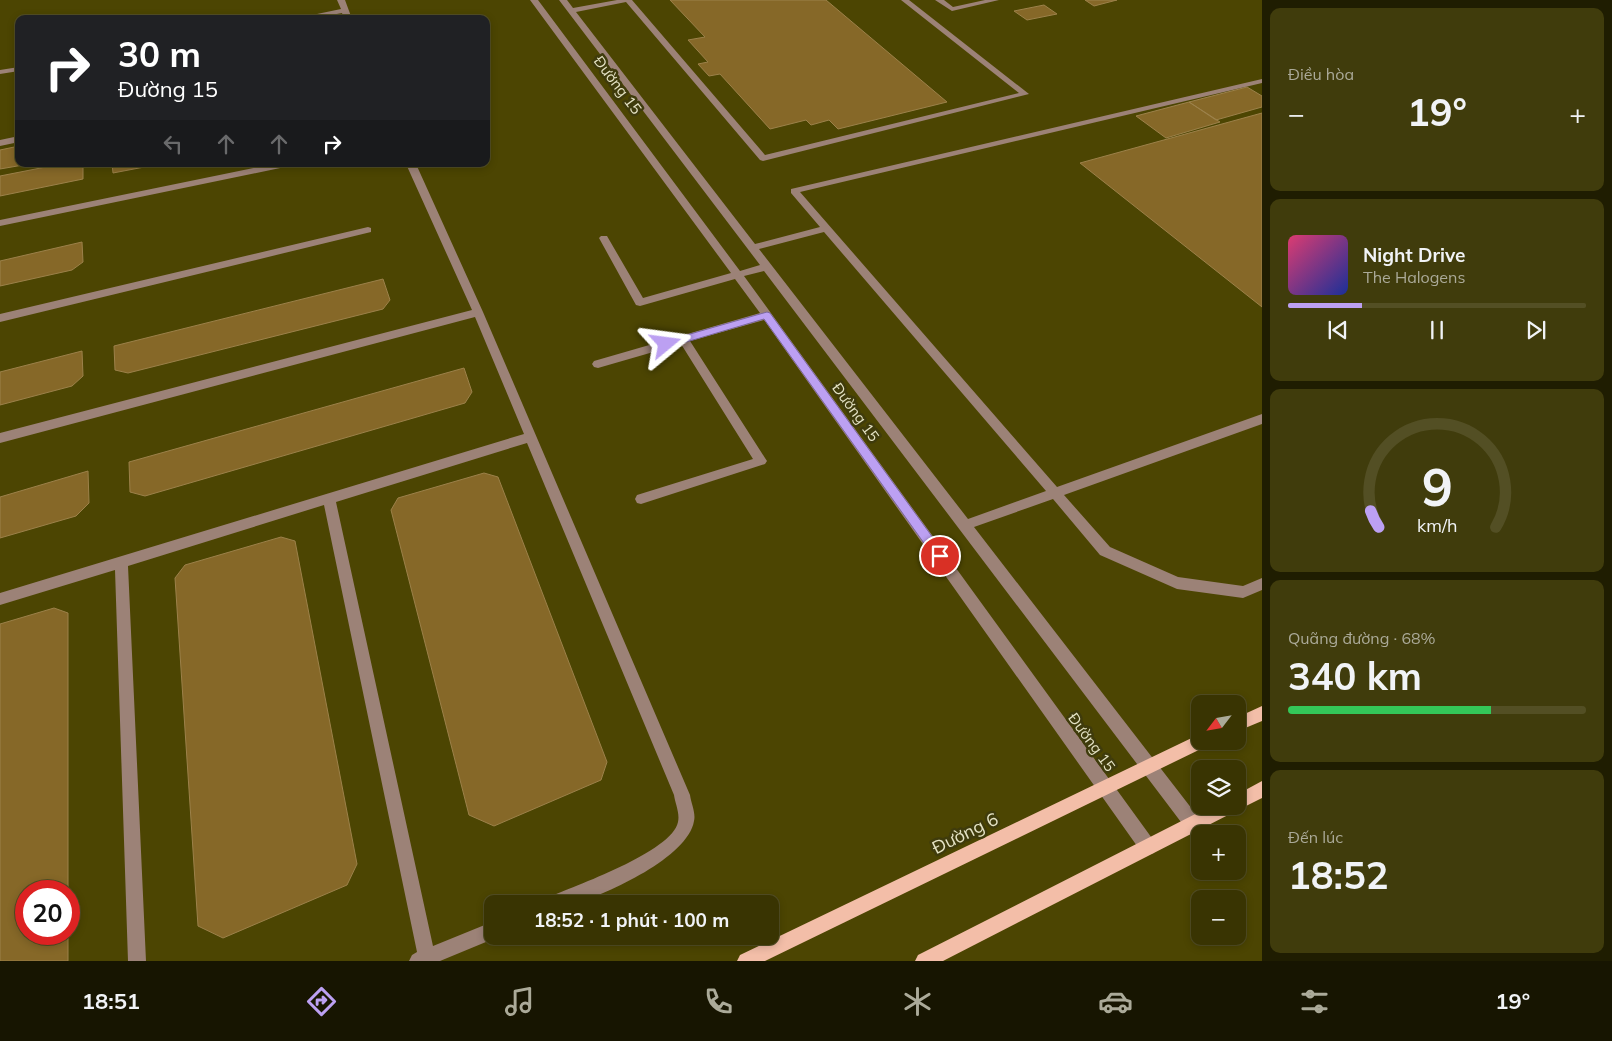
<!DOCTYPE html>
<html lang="vi">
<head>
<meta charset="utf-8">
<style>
	:root { --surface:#393402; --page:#403c0c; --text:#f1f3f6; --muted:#abaa99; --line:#534f24; --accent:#bca0f2 }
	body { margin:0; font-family:Mulish,sans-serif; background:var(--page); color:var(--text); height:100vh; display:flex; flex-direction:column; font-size:19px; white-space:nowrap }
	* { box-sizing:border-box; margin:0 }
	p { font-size:16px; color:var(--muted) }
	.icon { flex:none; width:28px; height:28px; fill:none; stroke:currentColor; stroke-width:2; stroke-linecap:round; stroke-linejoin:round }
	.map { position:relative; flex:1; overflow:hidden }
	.side { display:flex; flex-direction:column; gap:8px; padding:8px; background:#1f1d01; width:350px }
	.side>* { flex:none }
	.hud { position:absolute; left:15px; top:15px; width:475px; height:152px; border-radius:10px; box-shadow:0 2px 8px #0003,0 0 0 1px var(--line); background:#202124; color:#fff; overflow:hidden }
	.needle { width:32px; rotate:239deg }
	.tools { position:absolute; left:1191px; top:695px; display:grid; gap:10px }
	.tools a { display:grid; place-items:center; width:55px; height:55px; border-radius:10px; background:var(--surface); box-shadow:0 2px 8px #0003,0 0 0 1px var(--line); font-size:25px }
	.speed { position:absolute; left:15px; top:880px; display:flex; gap:10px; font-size:25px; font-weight:700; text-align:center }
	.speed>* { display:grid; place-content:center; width:65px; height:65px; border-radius:50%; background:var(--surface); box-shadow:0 2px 8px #0003,0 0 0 1px var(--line); line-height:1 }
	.speed .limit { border:8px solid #d22; background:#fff; color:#111 }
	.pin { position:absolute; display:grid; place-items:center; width:42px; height:42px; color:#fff; margin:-21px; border:2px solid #fff; border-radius:50%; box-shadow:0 1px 5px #0007 }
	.me { position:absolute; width:55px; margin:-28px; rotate:74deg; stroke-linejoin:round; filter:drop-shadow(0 0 4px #0008) }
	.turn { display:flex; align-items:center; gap:18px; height:105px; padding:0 20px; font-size:22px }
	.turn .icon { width:65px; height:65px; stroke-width:2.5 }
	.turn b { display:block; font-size:35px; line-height:42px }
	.lanes { display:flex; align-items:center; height:48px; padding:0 20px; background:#0003; justify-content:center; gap:25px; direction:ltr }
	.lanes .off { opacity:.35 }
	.big { font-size:38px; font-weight:700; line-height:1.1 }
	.side .card { flex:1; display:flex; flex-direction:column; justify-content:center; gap:8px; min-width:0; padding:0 18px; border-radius:10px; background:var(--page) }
	.side .dial { align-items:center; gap:0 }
	.dial svg { height:130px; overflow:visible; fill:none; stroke:var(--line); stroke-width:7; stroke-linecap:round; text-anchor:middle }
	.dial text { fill:var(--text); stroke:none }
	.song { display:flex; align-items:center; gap:15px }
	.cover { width:60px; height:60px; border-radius:8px; background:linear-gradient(135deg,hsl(340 70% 55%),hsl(230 70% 35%)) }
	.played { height:5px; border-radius:2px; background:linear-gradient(90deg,var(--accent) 25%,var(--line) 25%) }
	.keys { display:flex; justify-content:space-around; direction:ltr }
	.heat { display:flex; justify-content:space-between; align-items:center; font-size:28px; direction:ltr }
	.charge { height:8px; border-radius:4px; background:linear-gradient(90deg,#34c759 68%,var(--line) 0) }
	.trip { position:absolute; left:484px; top:895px; width:295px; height:50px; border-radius:10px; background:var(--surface); box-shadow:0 2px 8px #0003,0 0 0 1px var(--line); font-weight:700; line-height:50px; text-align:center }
	.dock { display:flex; height:80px; justify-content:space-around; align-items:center; background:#171501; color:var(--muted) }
	.dock .icon { width:35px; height:35px }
	.dock .current { color:var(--accent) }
	.dock b { font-size:22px; color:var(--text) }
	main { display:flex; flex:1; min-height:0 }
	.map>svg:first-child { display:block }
	.building { fill:#866828; stroke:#9c814a }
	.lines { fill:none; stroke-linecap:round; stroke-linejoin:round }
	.minor { fill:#9c8277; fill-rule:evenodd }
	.major { fill:#f3bea8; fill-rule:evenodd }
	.route { fill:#bca0f2; stroke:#7a689d }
	.labels { text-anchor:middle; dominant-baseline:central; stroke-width:5; stroke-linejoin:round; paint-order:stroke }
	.street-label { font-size:15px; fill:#e5e3c5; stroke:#3f3b0c }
	.near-street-label { font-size:18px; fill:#e5e3c5; stroke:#3f3b0c }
</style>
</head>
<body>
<main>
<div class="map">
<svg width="1262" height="961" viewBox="0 0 1262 961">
	<rect width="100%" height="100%" fill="#4c4502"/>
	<path class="building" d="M670,0H826L947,102L838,129L829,120L811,125L806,120L770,129L720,74L709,76L698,64L708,62L688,40L705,37Z
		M1085,0H1117L1094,6Z
		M1044,5L1057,14L1027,20L1014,11Z
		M1247,87L1262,96V107L1216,120L1189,102Z
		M1189,102L1220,122L1166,138L1136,116Z
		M1262,113V307L1080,163Z
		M19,146V164H29L0,169V150Z
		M61,164H83V179L0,196V176Z
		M112,164H160L113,173Z
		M82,242L83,262L72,270L0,286V261Z
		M383,279L390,300L383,309L128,373L115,370L114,346Z
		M82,351L83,376L72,386L0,405V372Z
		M464,368L472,392L465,403L145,496L130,492L129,462Z
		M88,471L89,503L76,516L0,538V497Z
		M484,473L498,477L607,762L601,780L494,826L469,815L391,510L398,498Z
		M281,537L295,541L357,864L347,885L223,938L198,926L175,578L185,565Z
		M54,608L68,613V891H26V934H68V961H0V624Z"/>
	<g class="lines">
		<path class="minor" d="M337,0H345L352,19H344L342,13L310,19H293L341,9Z
			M530,0H538L740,271L760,265L559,0H567L573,8L617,0H632L765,155L1019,93L901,0H909L1029,94L763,161L760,160L626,2L576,12L755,244L820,227L791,193V189L1262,79V83L800,192L1057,487L1262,414V424L1064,495L1110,547L1178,577L1243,586L1262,578V590L1243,598L1177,589L1100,555L1053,499L974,527L1199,818L1201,824L1199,830L1193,832L1187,830L764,271L744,276L1154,841L1156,847L1154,853L1148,855L1142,853L764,320L690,341L765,458L767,461L765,464L641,504L637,503L635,499L637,495L753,459L681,344L598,368L594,367L592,364L594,361L760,313L735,279L640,306L636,305L599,238L601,236H607L643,298L731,273ZM824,232L1046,491L968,519L759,249Z
			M935,0H944L953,7L985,0H999L952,11Z
			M19,67V71L0,74V70Z
			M19,136V142L0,146V140Z
			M273,164H290L285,167L0,226V220Z
			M406,164H416L483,312L690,795C691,803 696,813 694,821C688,857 608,894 575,903C566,906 554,904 545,904L547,898C574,886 672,852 678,822C680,813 675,803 674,795L527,443L336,502L433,946L492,922V936L498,937L440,961H409L412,955L417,952L324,505L128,566L146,961H128L115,570L0,605V593L524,434L475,317L0,443V433L472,310Z
			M368,227L371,228V232L0,322V314Z"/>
		<path class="major" d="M1262,706V721L1238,731V717Z
			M1200,734V741H1210L1207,746L765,961H737L740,955Z
			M1262,781V798L1238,810L1235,809L1234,812L943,961H915L918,955L1211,806H1238V794Z"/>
	</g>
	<path class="route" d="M767,312L770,313L944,553L946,556L944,560H936L764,319L666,348L661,344L662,342Z"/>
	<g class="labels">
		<g class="street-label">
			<text transform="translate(618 85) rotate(53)">Đường 15</text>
			<text transform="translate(856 412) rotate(54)">Đường 15</text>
			<text transform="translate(1092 742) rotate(54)">Đường 15</text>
		</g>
		<g class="near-street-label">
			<text transform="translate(965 833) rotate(-26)">Đường 6</text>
		</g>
	</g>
</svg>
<div class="tools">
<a><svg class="needle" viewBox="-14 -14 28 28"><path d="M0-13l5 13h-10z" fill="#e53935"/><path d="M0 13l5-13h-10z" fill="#abaa99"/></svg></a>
<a><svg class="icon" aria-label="layers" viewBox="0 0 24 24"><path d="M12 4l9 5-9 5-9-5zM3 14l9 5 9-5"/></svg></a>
<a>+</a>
<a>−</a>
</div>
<div class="speed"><div class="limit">20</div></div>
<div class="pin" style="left:940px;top:556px;background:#d93025"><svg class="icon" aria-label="arrive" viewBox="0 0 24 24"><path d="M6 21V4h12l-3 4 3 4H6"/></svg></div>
<svg class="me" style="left:666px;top:344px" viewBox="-20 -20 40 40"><path d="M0-17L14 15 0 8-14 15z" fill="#bca0f2" stroke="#fff" stroke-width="4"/></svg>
<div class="trip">18:52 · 1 phút · 100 m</div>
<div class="hud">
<div class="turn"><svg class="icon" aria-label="right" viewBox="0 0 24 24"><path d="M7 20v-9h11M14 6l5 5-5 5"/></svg><div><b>30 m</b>Đường 15</div></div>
<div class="lanes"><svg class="icon off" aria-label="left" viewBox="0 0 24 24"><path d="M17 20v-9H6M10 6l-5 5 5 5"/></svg><svg class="icon off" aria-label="ahead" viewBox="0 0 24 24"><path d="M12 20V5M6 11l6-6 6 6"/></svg><svg class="icon off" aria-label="ahead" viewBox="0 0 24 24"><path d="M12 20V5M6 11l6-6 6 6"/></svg><svg class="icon" aria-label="right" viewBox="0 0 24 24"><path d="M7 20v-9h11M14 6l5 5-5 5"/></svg></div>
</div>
</div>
<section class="side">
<div class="card"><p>Điều hòa</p>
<div class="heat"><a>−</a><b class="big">19°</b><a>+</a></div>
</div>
<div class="card">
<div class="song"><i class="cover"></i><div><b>Night Drive</b><p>The Halogens</p></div></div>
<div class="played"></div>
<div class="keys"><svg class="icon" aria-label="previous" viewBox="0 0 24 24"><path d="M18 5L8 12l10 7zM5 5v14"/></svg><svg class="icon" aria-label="pause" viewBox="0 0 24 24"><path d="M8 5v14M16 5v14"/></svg><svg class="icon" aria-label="next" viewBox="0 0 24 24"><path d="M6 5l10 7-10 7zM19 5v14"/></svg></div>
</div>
<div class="card dial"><svg viewBox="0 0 100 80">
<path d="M14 69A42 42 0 1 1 86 69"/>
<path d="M14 69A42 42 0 0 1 9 59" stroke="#bca0f2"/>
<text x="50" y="56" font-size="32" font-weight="700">9</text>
<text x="50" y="72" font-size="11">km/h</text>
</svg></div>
<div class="card"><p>Quãng đường · 68%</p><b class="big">340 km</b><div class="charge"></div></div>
<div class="card"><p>Đến lúc</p><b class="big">18:52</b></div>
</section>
</main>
<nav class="dock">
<b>18:51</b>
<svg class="icon current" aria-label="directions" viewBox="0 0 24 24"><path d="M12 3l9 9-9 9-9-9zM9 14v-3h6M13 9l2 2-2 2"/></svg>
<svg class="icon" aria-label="music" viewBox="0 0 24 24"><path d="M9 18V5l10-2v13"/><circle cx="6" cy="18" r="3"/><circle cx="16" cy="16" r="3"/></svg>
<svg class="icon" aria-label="phone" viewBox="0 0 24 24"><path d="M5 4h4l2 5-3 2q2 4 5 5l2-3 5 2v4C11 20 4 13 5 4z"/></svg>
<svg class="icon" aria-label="climate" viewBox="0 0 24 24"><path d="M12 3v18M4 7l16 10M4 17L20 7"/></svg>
<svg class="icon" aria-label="car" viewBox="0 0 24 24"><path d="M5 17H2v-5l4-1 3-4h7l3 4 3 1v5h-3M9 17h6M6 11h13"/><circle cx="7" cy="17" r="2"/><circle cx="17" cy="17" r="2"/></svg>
<svg class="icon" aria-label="filters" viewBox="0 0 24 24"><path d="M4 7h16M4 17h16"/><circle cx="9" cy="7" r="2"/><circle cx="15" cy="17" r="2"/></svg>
<b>19°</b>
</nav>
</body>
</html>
